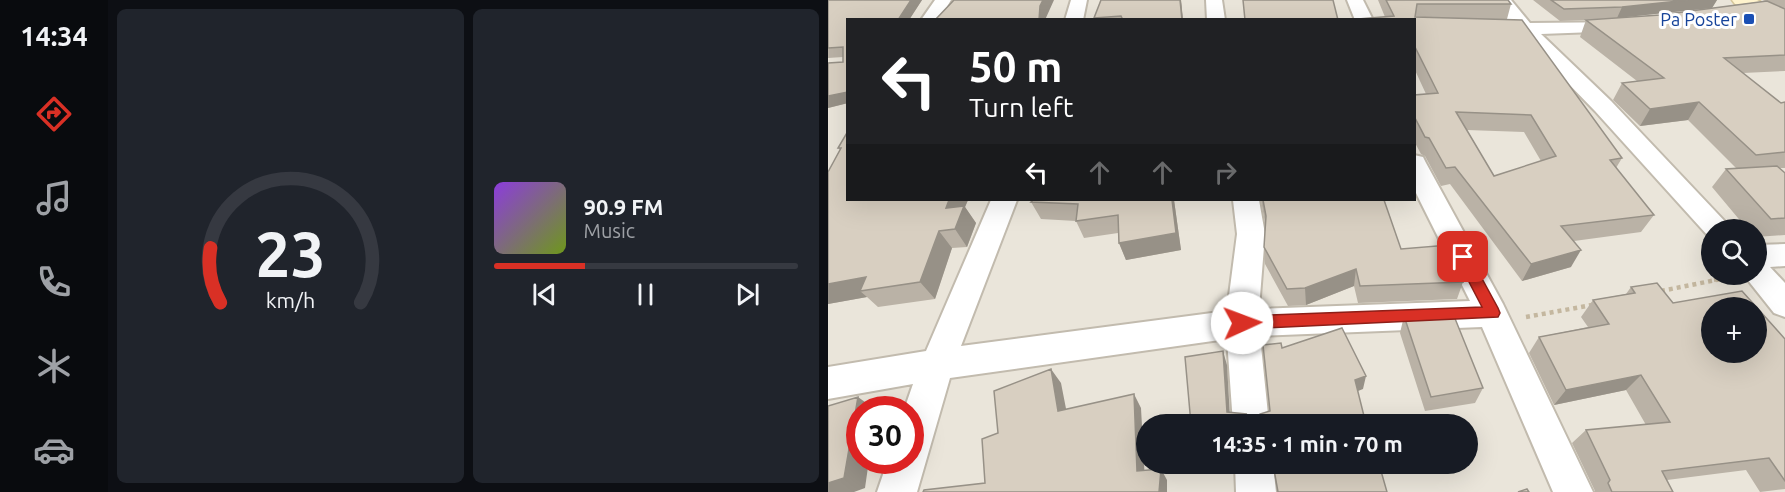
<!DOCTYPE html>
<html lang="en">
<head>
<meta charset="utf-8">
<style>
	:root { --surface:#171b24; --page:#20242c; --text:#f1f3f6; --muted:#9ea1a6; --line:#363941; --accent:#d93025 }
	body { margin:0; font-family:Ubuntu,sans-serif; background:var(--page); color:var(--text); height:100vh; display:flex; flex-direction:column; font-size:22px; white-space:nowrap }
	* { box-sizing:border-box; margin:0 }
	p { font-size:20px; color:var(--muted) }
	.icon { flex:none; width:33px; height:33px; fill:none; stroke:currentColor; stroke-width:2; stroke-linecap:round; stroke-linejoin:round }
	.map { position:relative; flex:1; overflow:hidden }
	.sheet { display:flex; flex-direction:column; gap:9px; padding:9px; background:#0d0f14; width:720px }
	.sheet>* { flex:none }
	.hud { position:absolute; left:18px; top:18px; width:570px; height:183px; border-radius:0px; box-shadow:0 6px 24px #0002; background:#202124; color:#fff; overflow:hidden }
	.tools { position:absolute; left:873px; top:219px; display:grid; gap:12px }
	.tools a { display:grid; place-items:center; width:66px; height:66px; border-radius:50%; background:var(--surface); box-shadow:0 6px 24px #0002; font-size:30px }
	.speed { position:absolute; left:18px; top:396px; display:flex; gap:12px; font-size:30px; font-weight:700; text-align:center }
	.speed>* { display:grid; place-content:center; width:78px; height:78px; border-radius:50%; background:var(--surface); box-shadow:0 6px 24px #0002; line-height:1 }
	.speed .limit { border:9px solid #d22; background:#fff; color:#111 }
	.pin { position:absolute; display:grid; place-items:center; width:51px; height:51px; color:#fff; margin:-26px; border-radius:12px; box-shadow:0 3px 9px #0006 }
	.me { position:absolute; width:66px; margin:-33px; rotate:88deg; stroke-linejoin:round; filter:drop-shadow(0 0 4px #0008) }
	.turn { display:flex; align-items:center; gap:21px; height:126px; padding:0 24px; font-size:27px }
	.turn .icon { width:78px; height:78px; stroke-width:2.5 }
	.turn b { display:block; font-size:42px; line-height:51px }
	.lanes { display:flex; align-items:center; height:57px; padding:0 24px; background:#0003; justify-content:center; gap:30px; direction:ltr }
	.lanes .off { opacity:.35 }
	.sheet .tile { flex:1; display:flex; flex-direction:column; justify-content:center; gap:9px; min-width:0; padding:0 21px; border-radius:9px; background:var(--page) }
	.sheet .dial { align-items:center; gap:0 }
	.dial svg { height:156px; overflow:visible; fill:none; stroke:var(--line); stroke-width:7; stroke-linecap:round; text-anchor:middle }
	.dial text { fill:var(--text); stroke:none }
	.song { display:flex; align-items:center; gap:18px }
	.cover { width:72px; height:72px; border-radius:9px; background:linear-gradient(135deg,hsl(270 70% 55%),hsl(80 70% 35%)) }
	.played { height:6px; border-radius:3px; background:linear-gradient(90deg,var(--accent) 30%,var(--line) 30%) }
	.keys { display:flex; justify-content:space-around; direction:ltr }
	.sheet .tiles { flex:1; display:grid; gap:9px; grid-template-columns:repeat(2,1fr) }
	.trip { position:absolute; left:308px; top:414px; width:342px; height:60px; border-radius:30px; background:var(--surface); box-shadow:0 6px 24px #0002; font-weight:600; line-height:60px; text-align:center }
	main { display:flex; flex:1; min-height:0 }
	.tabs { display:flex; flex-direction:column; width:108px; justify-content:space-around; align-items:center; background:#090b0e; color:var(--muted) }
	.tabs .icon { width:42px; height:42px }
	.tabs .on { color:var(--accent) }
	.tabs b { font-size:27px; color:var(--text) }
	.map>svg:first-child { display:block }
	.residential { fill:#eae5da; fill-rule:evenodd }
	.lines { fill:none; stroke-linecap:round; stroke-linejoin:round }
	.street-casing { stroke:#c2bbae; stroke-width:4 }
	.secondary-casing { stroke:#d6c79b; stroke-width:3 }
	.path-far1 { stroke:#c4b79f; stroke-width:4; stroke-dasharray:3 3; stroke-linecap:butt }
	.path { stroke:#c4b79f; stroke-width:4.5; stroke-dasharray:4 4; stroke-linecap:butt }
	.street { fill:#fff; fill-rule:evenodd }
	.secondary { fill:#fff3cd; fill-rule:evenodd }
	.wall { fill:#bab2a6; fill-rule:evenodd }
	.shaded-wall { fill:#979187 }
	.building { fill:#d8cfc1; stroke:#979187; stroke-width:1.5; fill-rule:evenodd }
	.route { fill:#d93025; stroke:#8d1f18; stroke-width:1.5 }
	.transit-dot { fill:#1a4fb4; stroke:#fff; stroke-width:2 }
	.labels { text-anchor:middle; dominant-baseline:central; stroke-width:6; stroke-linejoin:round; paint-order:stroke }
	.far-transit-label { font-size:18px; fill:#164399; stroke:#fff; text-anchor:end }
</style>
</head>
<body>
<main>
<nav class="tabs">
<b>14:34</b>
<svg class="icon on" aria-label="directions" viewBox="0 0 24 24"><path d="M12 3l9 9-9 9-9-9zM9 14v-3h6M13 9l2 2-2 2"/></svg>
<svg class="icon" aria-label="music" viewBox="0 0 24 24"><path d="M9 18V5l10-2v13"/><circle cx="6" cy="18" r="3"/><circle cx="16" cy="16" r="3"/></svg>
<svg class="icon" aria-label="phone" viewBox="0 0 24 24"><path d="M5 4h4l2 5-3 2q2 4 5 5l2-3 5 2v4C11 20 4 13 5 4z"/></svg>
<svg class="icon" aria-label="climate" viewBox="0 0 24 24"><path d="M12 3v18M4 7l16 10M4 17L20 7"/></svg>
<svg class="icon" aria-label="car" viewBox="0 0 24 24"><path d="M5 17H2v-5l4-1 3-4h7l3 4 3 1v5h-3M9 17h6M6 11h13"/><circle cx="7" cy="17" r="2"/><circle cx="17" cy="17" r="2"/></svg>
</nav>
<section class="sheet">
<div class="tiles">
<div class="tile dial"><svg viewBox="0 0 100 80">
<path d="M14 69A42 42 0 1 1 86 69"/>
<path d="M14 69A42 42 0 0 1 9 41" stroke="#d93025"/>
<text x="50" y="56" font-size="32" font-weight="700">23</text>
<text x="50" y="72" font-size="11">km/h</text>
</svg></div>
<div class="tile">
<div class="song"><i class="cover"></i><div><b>90.9 FM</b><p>Music</p></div></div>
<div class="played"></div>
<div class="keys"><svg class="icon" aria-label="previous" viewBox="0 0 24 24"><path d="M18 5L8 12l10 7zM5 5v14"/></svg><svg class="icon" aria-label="pause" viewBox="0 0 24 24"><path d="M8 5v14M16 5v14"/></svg><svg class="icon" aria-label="next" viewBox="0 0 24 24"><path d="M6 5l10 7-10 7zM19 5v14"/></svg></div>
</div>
</div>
</section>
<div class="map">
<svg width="957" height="492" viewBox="0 0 957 492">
	<rect width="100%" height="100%" fill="#f6f3ec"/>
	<path class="residential" d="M0,0H913L957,22V492H0ZM20,20H586V200H20ZM884,230H928V274H884ZM884,308H928V352H884ZM32,410H82V460H32ZM318,424H639V464H318Z"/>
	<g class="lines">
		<defs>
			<path id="street" d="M107,0H123L111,20H93Z
				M243,0H259L255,20H237Z
				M378,0H394L397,20H379Z
				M519,0H535L545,20H527Z
				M666,0H683L702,23L800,22L803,26L794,31L713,34L783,101L905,230H884V238L881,237L767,111L692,34L586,32V22L682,23Z
				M586,155L595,157L598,163L675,304L765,492H725L654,327L432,336L441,424H405L399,339L122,378L89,492H49L60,460H82V410H76L85,384L0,399V367L98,351L163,200H189L133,346L399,311L409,234L405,200H431L437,234L431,309L642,301L586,189Z
				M957,244V266L942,267L957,283V317L946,313L915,274H928V245Z
				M407,464H445L448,492H408Z"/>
			<path id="secondary" d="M904,0H929L957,14V28L907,4Z"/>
		</defs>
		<use href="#street" class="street-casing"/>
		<use href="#secondary" class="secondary-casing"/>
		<path class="path-far1" d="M886,280L902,277"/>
		<path class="path" d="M833,291L893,279
			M698,317L764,305"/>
		<use href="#street" class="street"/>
		<use href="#secondary" class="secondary"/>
	</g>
	<path class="wall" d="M0,0H94L81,20H20V103L0,108V63L15,62V57L0,58Z
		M353,0L355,20H266V18Z
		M550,0H680L683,4L679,19L794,158L788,168L826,215L813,232L746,241L743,267L694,281L622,184L613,186L597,156L593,154L586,141V95L598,94L586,68V20L557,17ZM639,130L696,132L713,161L666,176Z
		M705,0H889L884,8L937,1L934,0H957V71L915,73L953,103L957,102V168H952L957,173V235L928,237V230H920L884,187L898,169L908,168L860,120L812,126L785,100L794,83L809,81L752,37L758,20L780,19L732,21ZM882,8L832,15L797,17Z
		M20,131V200H140L137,207L148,223L139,247L124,248L107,299L50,307L39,297L0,304L12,150L10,148Z
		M346,200L353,250L298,260L291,243L290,233L256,238L248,221L213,219L203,202Z
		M433,200H556L573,249L635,282L629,299L530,303L526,286L478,305L460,306L437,264L436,247L437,223Z
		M803,287L845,303L957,339V489L932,492L918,470L839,480L845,492H766L767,491L744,443L758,430L818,425L798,390L726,405L701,353L711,337L760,327L753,317L765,300L798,294Z
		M576,316L608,319L655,388L647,403L597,411L572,333Z"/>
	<path class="shaded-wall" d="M83,0H94L81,20H70Z
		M215,0H226L217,20H211L212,6Z
		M352,0H353L355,20H354Z
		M860,0H889L884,8L789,18L794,7Z
		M20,92V103L0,108V96Z
		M871,102L860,120L812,126L822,109Z
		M121,200H140L137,207L148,223L139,247L127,229L118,208Z
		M344,200H346L353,250L298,260L291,243Z
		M111,231L124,248L107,299L92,282Z
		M753,250L743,267L694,281L703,264Z
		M528,269L526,286L478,305L477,288Z
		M38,277L32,291L39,297L0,304V284Z
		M395,351L399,365L402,417L419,414L421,424H368L399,412Z
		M223,369L233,383L241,424L230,411Z
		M813,375L798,390L726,405L738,390Z
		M538,376L535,389L525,393L527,380Z
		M306,394L313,408L317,482L309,471Z
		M30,397L48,410H32V460H41L37,488L26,492H0V483Z
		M333,469L339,480V492H331Z"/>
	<path class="building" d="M0,0H83L70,20H20V92L0,96V63L15,62V47L0,48Z
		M126,0H215L212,6L211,20H107Z
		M273,0H352L354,20H295L293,16L266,18Z
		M415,0H505L510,20H417Z
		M558,0H680L683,4H589L587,17L694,20L794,158L782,160L826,215L733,226L753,250L703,264L627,167L618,168L601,138L597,137L586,116V95L610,93L586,45V20H518L566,16ZM628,112L703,115L728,156L666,176Z
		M723,0H860L794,7L736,9Z
		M939,1L957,9V55L896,58L953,103L957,102V152L928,155L871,102L822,109L794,83L836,78L758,20L832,15Z
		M20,131V200H121L118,208L136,206L127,229L111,231L92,282L32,291L38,277L0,284V172L13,148H10Z
		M949,166L957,173V218L943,219L898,169Z
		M205,200H344L348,233L291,243L290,215L248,221L250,204L203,202Z
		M435,200H556L573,249L621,245L635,282L532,286L528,269L477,288L459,289L436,247L438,216Z
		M829,283L845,303L914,291L957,339V481L941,458L834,471L845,492H784L780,483L782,480L758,430L842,422L813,375L738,390L711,337L781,324L765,300L807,293L803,287ZM884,308H928V352H884Z
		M607,315L608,319L626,316L655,388L603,397L576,316Z
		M514,328L538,376L527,380L538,424H433L432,414L442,411L435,345L453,343L454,348Z
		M395,351L399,412L419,414L368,424H363L357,357Z
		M223,369L230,411L306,394L309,471L333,469L331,492H95L96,490L157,483L154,439L170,433L166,391Z
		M30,397L16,478L0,483V406Z
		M445,464H551L559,492H450Z
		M699,489L701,492H690Z"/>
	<path class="route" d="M635,251L640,253L670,308L672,313L670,317L414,329L407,323L414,316L654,307L628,257Z"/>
	<rect class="transit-dot" x="915" y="13" width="12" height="12" rx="3"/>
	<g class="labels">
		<g class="far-transit-label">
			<text x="909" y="19">Pa Poster</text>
		</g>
	</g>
</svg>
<div class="tools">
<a><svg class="icon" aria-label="search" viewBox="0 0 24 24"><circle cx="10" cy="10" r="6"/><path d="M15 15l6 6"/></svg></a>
<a>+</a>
</div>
<div class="speed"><div class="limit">30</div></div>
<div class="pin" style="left:635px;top:257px;background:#d93025"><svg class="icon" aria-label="arrive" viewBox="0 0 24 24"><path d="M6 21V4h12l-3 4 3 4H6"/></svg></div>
<svg class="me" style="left:414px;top:323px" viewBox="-20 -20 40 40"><circle r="19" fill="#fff"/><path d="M0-13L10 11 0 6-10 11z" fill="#d93025"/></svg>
<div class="trip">14:35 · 1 min · 70 m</div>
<div class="hud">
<div class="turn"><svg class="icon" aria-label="left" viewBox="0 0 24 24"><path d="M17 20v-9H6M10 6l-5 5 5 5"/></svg><div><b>50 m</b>Turn left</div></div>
<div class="lanes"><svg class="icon" aria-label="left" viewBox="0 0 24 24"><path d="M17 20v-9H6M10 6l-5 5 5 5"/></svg><svg class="icon off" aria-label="ahead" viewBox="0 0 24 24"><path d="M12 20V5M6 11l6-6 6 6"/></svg><svg class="icon off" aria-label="ahead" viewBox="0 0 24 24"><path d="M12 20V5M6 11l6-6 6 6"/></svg><svg class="icon off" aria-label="right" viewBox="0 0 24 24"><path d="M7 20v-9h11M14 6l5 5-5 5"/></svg></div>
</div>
</div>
</main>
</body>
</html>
